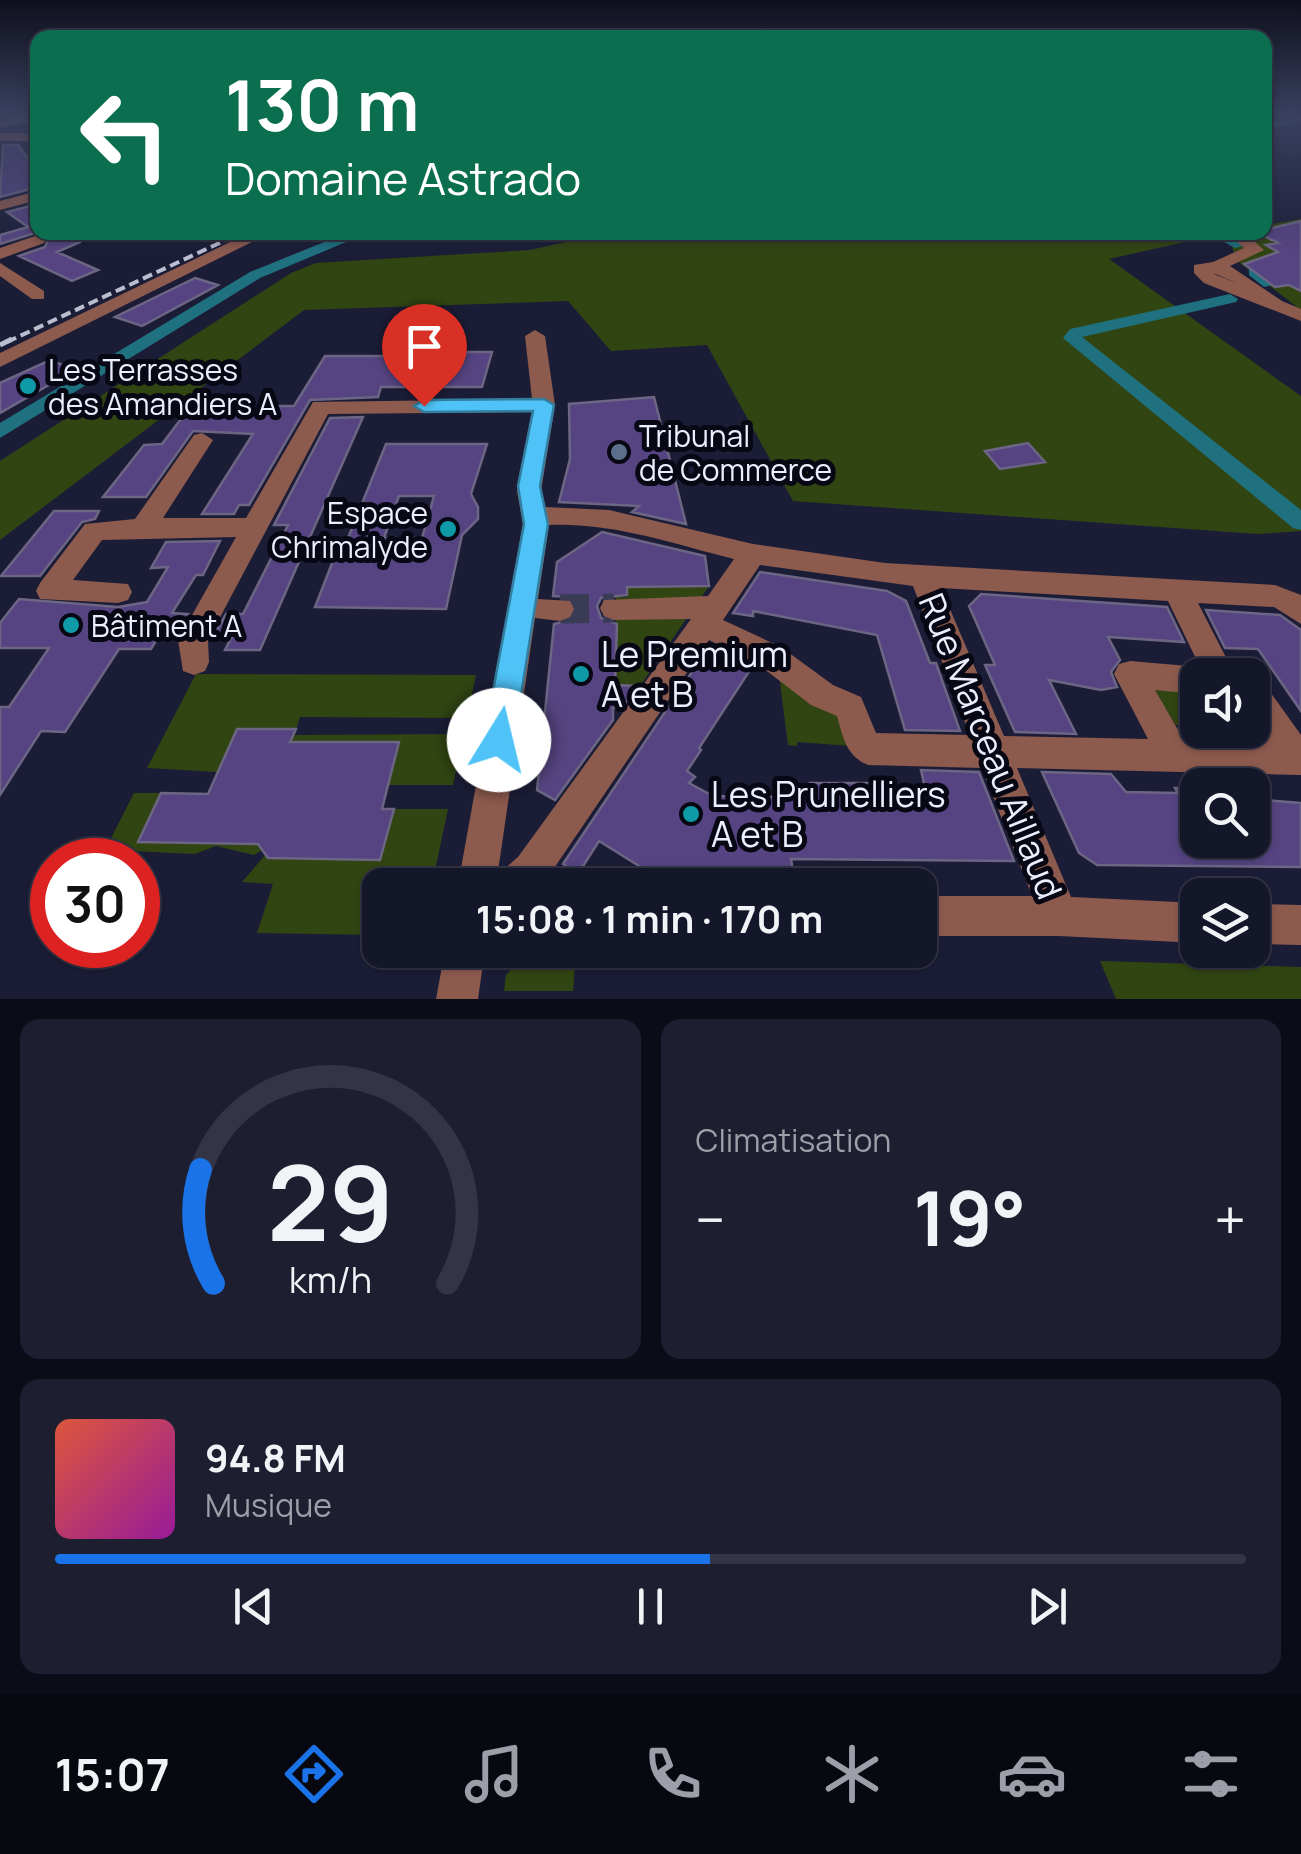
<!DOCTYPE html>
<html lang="fr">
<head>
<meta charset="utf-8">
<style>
	:root { --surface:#141629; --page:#1d1f31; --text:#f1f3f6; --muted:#9d9fa8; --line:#333546; --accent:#1a73e8 }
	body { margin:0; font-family:Manrope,sans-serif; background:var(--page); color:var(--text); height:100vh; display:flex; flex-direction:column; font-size:38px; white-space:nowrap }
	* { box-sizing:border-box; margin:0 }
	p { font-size:32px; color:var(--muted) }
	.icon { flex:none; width:55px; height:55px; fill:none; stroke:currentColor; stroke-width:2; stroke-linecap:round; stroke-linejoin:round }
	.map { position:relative; height:999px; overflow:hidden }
	.panel { display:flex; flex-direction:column; gap:20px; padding:20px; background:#0b0c17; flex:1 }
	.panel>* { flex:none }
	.banner { position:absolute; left:30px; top:30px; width:1242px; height:210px; border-radius:20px; box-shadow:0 2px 8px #0004,0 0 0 2px var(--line); background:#0b6e4f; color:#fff; overflow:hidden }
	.buttons { position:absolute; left:1180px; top:658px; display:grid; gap:20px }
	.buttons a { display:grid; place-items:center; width:90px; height:90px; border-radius:20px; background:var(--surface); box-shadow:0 2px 8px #0004,0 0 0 2px var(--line); font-size:50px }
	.speed { position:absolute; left:30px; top:838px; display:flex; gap:20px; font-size:50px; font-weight:700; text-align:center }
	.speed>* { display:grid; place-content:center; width:130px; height:130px; border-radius:50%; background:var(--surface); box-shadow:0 2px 8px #0004,0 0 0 2px var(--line); line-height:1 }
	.speed .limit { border:15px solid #d22; background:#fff; color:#111 }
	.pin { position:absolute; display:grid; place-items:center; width:85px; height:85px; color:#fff; margin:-102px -42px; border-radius:50% 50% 50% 0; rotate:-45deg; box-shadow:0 0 10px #0007 }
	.pin .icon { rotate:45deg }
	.me { position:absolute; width:110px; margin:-55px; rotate:9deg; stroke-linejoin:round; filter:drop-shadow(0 0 8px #0008) }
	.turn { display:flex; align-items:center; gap:35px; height:210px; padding:0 30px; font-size:45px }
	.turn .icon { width:130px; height:130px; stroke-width:2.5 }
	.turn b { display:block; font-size:70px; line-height:85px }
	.big { font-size:75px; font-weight:700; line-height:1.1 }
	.panel .card { flex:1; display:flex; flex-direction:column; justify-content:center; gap:15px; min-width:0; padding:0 35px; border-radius:20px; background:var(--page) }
	.panel .dial { align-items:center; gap:0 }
	.dial svg { height:260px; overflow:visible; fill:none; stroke:var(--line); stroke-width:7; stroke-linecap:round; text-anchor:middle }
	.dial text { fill:var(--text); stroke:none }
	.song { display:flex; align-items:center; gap:30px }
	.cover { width:120px; height:120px; border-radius:15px; background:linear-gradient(135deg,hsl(10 70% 55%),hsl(300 70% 35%)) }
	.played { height:10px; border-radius:5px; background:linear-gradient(90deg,var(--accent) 55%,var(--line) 55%) }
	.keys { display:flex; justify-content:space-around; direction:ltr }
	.heat { display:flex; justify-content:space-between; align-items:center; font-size:55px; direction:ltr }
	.panel .tiles { flex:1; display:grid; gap:20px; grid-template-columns:1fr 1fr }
	.card:last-child { grid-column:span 2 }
	.trip { position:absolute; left:362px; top:868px; width:575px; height:100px; border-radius:20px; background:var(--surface); box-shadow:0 2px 8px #0004,0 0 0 2px var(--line); font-weight:700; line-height:100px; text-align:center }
	.menu { display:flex; height:160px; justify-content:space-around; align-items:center; background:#080910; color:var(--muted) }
	.menu .icon { width:70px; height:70px }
	.menu .selected { color:var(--accent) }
	.menu b { font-size:45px; color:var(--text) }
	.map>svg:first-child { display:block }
	.green { fill:#314512 }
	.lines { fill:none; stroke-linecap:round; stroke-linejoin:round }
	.canal { fill:#1f7180; fill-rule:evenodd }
	.building { fill:#554481; stroke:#6c6584; stroke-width:2.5; fill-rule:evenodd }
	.minor-tunnel { stroke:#3a3c55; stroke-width:29; stroke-dasharray:29 14; stroke-linecap:butt }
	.minor { fill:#8d5a4e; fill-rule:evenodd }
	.rail-far1 { stroke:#bbbecf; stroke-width:4; stroke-dasharray:10 5; stroke-linecap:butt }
	.rail { stroke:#bbbecf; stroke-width:5; stroke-dasharray:18 9; stroke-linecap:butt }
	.route { fill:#4fc3f7; stroke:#337fa1; stroke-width:2.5 }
	.culture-dot { fill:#0f9aa8; stroke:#080814; stroke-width:4 }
	.service-dot { fill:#5c6f8a; stroke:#080814; stroke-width:4 }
	.labels { text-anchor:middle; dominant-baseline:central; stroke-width:10; stroke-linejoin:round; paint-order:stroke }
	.poi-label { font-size:30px; fill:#ebeefc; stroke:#080814; text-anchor:start }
	.near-poi-label { font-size:35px; fill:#ebeefc; stroke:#080814; text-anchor:start }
	.near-street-label { font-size:35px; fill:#ebeefc; stroke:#080814 }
</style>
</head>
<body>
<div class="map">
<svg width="1301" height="999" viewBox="0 0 1301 999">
	<rect width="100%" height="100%" fill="#1b1d37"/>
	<path class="green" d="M1301,219V310L1236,260L1228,233L1265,232V225Z
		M611,232L1173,233L1189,241L1109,259L1301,396V531L1258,534L793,501L707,345L611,351L568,301L304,310L0,540V461L291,273L316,263L530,250Z
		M709,586L640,686L610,685L615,662L616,597H627V587Z
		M778,667L845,711L851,746L797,742V746L788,745Z
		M196,674L476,675L467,718L300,717L296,729H237L218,772L147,768Z
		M1197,689V703L1191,701L1185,709L1194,722L1187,730L1175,724L1166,709L1140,690Z
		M464,734L453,785H388L398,742H290L293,735Z
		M134,793H161L139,842L272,844L254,855L216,846L195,854L131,851L126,860H100Z
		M394,809H448L432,885H380V935L257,933L273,884L242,882L266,854L270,860L279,853L285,858L379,860Z
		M528,950H576L573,991H504L506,975Z
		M1100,961L1301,967V999H1116Z"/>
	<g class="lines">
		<path class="canal" d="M1301,116V122L1265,129V123Z
			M349,232H370L260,278L0,438V423L250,272Z
			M1206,232H1225L1247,245L1235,248Z
			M1249,269H1259L1278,284L1264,287L1249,275Z
			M1230,294L1238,299L1236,302L1082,337L1301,510V530L1293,528L1063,338L1070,329Z"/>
	</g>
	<path class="building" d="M3,145H18L38,172V187L0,197Z
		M38,204V232L0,244V235L28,227L7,212Z
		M1301,221V291L1289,285L1275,287L1244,264L1278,252L1266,245L1278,243L1256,232Z
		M64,232H76L80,242L57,252L98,270L72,281L19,256L45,247L49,238Z
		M195,278L218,285L142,326L115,317Z
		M398,352H492L482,387H381L378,397L310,400L249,505H239L234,514H202L253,434L193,431L146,497H103L144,445L162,444L187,411H267L270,406H294L325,356H396Z
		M50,360L75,370L0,413V383Z
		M654,397L686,524L632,512L639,506L559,502L570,459L569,404Z
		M363,417L260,650H225L234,632H216L226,614H243L288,525H274L330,418Z
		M1028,443L1045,462L1000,469L985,451Z
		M386,444H487L471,494L478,507V519L462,535L446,609L315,607L336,553H342ZM399,496H434L422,538H384Z
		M54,511H99L95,519L82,522L40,576H1Z
		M602,532L705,556L709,586L627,587V595L601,598L597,606L601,618L617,624L615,685L638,686L622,708H613V720L555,800L537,790L554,624L571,620L577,611L570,597L553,596L557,562Z
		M220,541L203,575H196L172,613L188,614L178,632H161L151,649H119L65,732L41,731L0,795V707H9L49,648H0V623L19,599L118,607L147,602L168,567L151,568L166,542Z
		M760,572L887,591L906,601L930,663H936L960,731L905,730L877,635L753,611V616L733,613Z
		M981,594L1167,607L1184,642L1108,637L1120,660L1111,672L1117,687L1101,690L1049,680L1076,734L1015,732L985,665H995L969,606Z
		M1206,610L1280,615L1301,630V711L1258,649L1225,648Z
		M710,645L749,664L750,670L699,748L701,750L687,771L695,777L689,783L713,796L785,797L784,792L811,793L810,783H870L871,788H925L921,770L979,772L1014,861L791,859L793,872L644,869L599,841L578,874L563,864Z
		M237,729H296L290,742H399L382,809H394L380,860L268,858L258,844L138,842L161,793L208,794Z
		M1042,772L1111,774L1126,792L1178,793L1175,788H1198V840H1252V799L1301,803V867L1097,865L1079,853Z"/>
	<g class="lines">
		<path class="minor-tunnel" d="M560,609L614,608"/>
		<path class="minor" d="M24,115H38V119L0,128V120Z
			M0,133H38V141H0Z
			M38,191V200L0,210V201Z
			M251,232H272L0,367V353Z
			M1227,232H1244L1264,250L1230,266L1282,301L1301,309V321L1204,283L1194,273V265L1213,262L1244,248ZM1213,273L1239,284L1216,275Z
			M38,235L46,240L44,243L0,259V248Z
			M0,263L44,291V299H32L0,276Z
			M535,330L545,336L555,405L541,491L545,507L609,510L753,544L885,563L1275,585L1301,595V624L1274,607L1198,603L1235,675H1198V694L1155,690L1184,740L1267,742L1252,720V678L1263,682L1301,735V775L1017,768L1071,897L1198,903V943L1059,936H920V896H1032L982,768L868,765C846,756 843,737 837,716L811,705L759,665L709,640L544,883L497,885L502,871L518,857L691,619L614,620L604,616L600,608L604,600L708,596L734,559C674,544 612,522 549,525L538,599L570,601L574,609L570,617L560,621L535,618L496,885H458L523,524L517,491L532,412L328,414L208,640L209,662L205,671L194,675L183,671L178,640L236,537L102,540L73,580L128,584L132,592L128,600L118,603L40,599L36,591L40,583L85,524L135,519L194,435L202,433L213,440L163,518H246L313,402L532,399L525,336ZM760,565L913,586L970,735L876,733L861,697L833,685L781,647L723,620ZM941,588L1168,601L1200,667L1130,661L1119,664L1114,674L1148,739L1004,736Z
			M1252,904L1301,905V945L1252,944Z
			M445,950H485L478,999H436Z"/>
		<path class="rail-far1" d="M7,342L243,232"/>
		<path class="rail" d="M0,345L12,339"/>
	</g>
	<linearGradient id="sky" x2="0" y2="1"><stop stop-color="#0f101e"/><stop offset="0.45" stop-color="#39405e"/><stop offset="1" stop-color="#39405e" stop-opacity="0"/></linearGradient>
	<rect width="1301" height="255" fill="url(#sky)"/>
	<path class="route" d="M544,399L554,405L540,486L548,524L514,740L510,750L499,754L489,750L484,740L524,524L518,486L533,411L424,412L414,406L424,400Z"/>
	<g class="culture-dot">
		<circle cx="28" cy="386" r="10"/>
		<circle cx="448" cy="529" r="10"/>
		<circle cx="71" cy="625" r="10"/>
		<circle cx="581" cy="674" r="10"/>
		<circle cx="691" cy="814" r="10"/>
	</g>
	<circle class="service-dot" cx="619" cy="452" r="10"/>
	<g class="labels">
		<g class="poi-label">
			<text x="48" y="369">Les Terrasses<tspan x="48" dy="34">des Amandiers A</tspan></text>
			<text x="639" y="435">Tribunal<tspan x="639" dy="34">de Commerce</tspan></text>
			<text x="428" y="512" text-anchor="end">Espace<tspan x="428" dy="34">Chrimalyde</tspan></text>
			<text x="91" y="625">Bâtiment A</text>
		</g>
		<g class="near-poi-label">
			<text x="601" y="654">Le Premium<tspan x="601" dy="40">A et B</tspan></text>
			<text x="711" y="794">Les Prunelliers<tspan x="711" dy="40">A et B</tspan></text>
		</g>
		<g class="near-street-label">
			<text transform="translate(991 746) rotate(68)">Rue Marceau Aillaud</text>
		</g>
	</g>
</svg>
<div class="buttons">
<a><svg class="icon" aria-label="sound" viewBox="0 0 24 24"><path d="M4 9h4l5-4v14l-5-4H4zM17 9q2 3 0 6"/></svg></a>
<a><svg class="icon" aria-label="search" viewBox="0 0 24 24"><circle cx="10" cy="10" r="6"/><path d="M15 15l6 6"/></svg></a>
<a><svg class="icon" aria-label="layers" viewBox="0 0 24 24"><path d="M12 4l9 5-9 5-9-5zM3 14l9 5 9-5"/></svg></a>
</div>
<div class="speed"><div class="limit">30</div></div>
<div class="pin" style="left:424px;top:406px;background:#d93025"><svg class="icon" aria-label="arrive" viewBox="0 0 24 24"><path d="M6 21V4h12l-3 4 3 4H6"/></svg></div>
<svg class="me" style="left:499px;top:740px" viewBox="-20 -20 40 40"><circle r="19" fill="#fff"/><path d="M0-13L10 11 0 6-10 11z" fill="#4fc3f7"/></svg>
<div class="trip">15:08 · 1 min · 170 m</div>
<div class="banner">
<div class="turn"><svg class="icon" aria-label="left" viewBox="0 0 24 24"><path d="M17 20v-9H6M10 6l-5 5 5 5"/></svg><div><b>130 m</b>Domaine Astrado</div></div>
</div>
</div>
<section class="panel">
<div class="tiles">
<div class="card dial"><svg viewBox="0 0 100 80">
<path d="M14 69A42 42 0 1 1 86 69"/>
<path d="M14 69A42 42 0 0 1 10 34" stroke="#1a73e8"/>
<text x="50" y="56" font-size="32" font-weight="700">29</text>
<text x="50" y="72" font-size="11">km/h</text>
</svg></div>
<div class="card"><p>Climatisation</p>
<div class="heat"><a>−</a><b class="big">19°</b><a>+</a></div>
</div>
<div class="card">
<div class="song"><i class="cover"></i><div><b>94.8 FM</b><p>Musique</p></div></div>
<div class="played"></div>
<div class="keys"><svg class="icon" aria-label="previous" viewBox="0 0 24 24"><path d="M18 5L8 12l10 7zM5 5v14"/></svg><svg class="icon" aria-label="pause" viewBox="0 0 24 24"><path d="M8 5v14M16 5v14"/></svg><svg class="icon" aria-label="next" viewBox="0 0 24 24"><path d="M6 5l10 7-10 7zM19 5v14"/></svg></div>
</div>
</div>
</section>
<nav class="menu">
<b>15:07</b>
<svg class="icon selected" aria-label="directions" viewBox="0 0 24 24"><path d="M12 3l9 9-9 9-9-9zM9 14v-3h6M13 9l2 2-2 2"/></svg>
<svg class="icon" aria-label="music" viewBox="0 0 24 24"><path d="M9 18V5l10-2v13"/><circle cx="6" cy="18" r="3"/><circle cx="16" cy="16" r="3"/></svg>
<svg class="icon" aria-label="phone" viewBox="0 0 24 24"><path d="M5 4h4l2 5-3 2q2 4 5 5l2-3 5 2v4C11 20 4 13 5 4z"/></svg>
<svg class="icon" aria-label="climate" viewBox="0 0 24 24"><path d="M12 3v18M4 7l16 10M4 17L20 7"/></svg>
<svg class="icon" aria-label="car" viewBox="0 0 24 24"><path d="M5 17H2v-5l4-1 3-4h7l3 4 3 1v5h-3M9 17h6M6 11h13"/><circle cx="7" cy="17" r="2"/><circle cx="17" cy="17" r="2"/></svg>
<svg class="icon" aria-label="filters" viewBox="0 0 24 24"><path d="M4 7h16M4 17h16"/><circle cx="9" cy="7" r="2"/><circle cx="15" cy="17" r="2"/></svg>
</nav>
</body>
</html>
